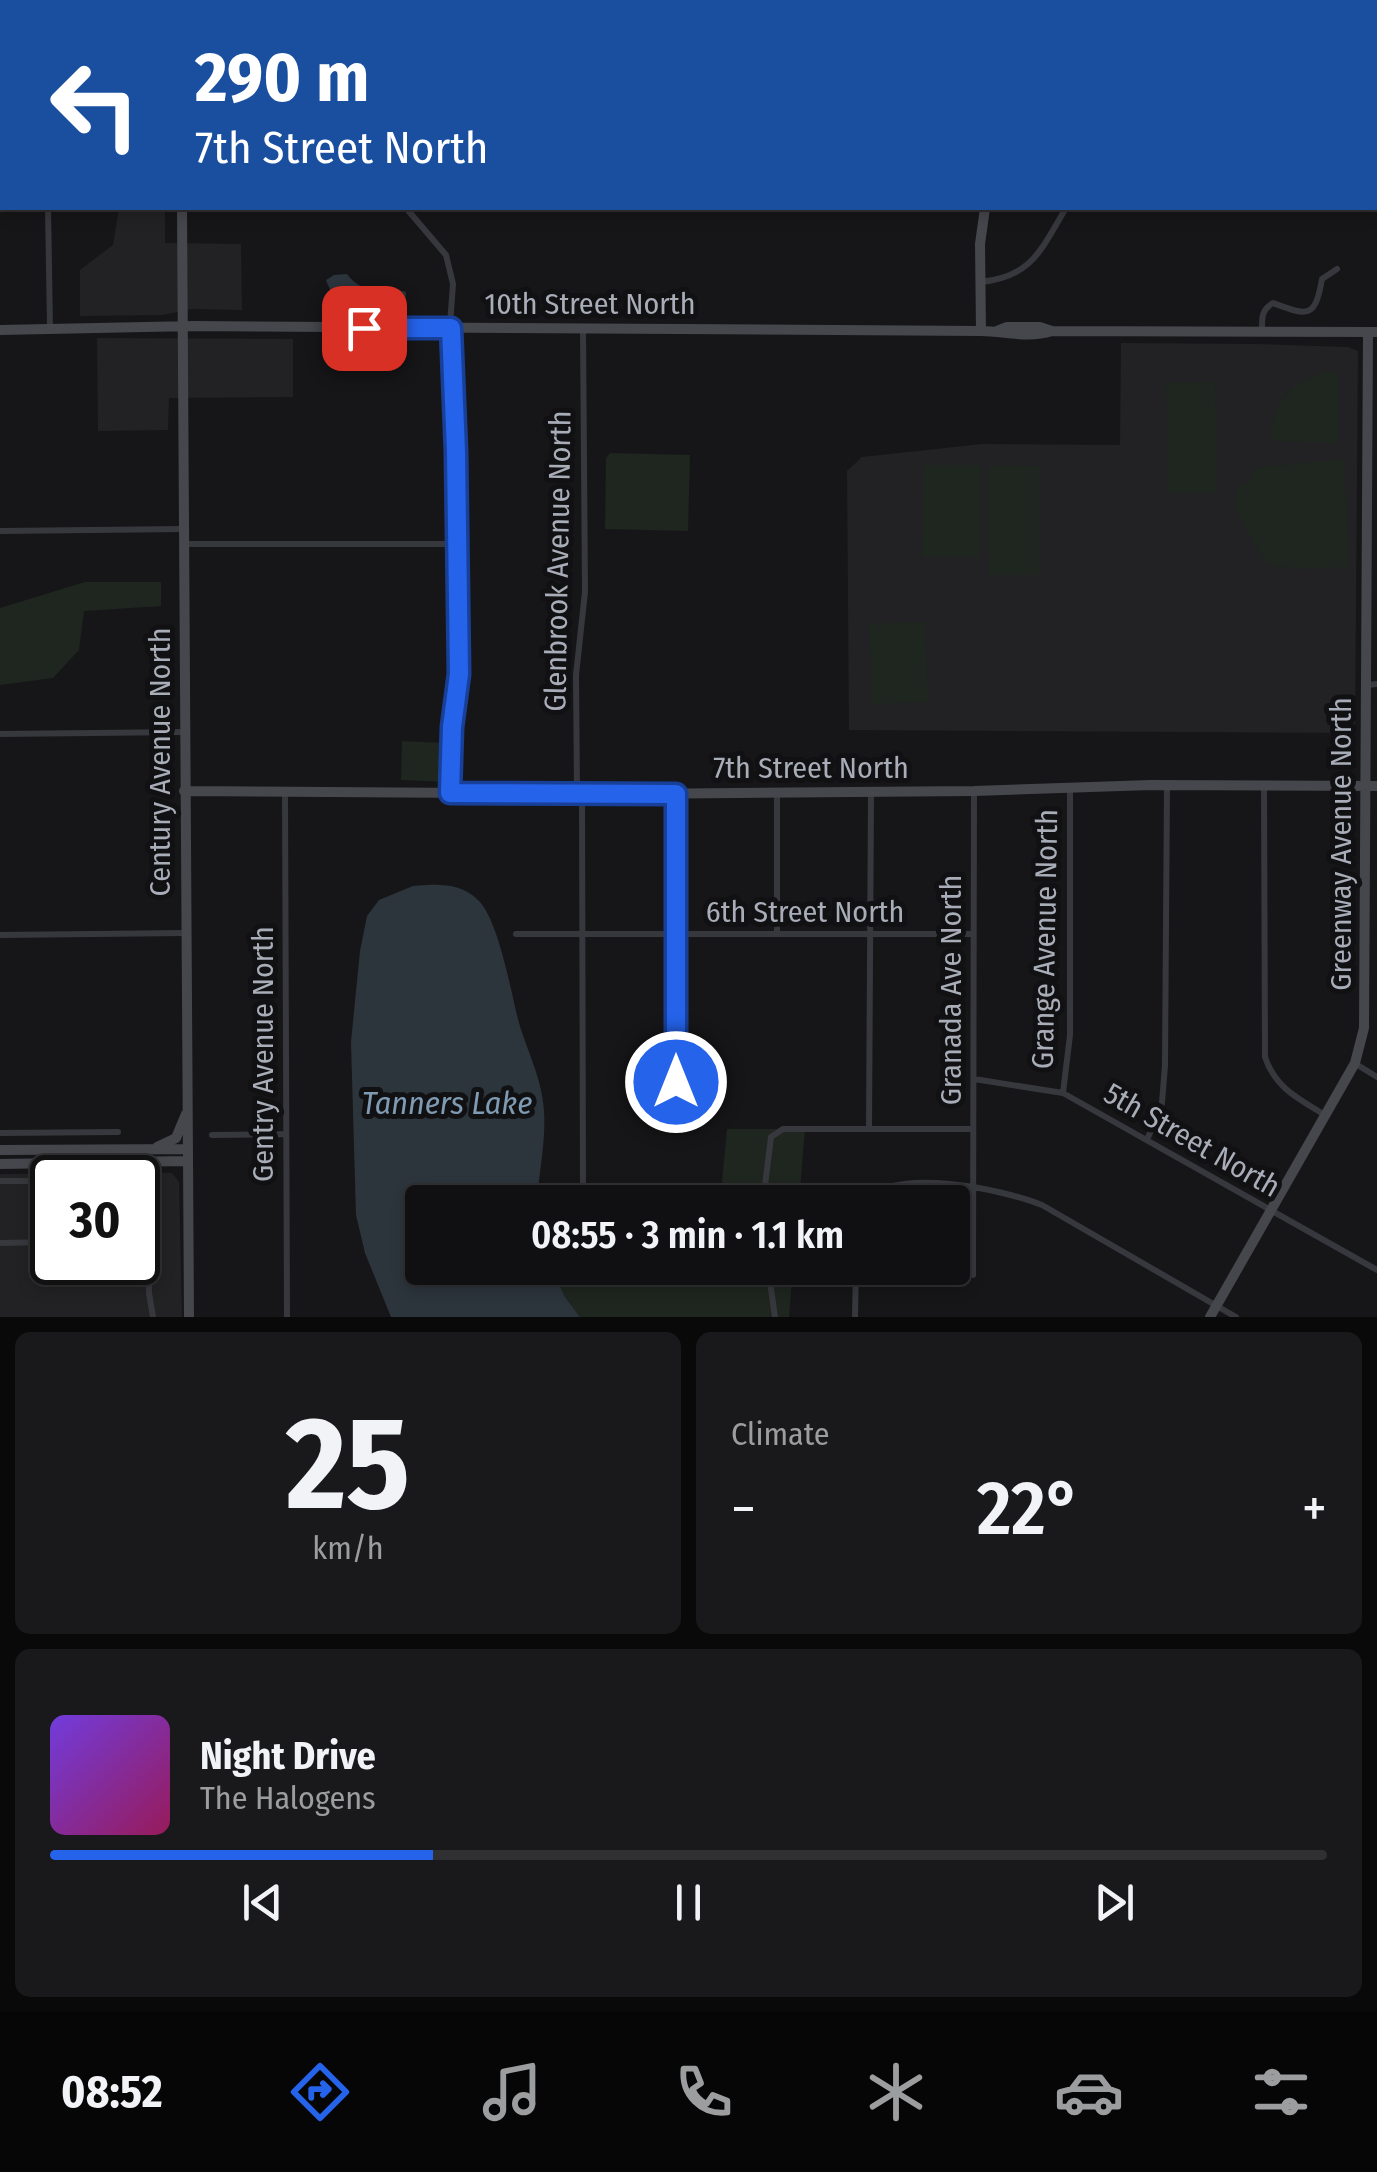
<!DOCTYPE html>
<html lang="en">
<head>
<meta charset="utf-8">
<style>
	:root { --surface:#101012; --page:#19191b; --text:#f1f3f6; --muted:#9c9d9f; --line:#303032; --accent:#2563eb }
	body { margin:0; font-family:"Fira Sans Condensed",sans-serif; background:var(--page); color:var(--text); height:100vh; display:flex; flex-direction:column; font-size:38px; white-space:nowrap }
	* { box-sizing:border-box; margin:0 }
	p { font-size:32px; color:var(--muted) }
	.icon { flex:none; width:55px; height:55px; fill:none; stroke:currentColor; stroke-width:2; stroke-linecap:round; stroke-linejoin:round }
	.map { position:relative; height:1317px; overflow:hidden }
	.panel { display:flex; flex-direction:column; gap:15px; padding:15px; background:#09090a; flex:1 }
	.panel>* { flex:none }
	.banner { position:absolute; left:0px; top:0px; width:1378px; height:210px; box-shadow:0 5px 15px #0003,0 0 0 2px var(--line); background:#1a4fa0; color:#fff; overflow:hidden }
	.speed { position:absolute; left:30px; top:1155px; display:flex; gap:20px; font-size:50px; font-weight:700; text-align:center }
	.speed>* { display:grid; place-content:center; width:130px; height:130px; border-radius:50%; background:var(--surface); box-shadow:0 5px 15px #0003,0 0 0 2px var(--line); line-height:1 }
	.speed .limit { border:5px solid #111; border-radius:15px; background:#fff; color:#111 }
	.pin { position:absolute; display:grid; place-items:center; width:85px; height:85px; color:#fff; margin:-42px; border-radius:20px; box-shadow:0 5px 15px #0006 }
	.me { position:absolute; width:110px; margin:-55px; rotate:0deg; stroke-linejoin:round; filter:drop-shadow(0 0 8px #0008) }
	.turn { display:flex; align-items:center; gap:35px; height:210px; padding:0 30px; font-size:45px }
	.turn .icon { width:130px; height:130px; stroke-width:2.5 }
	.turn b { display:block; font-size:70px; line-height:85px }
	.big { font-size:75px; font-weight:600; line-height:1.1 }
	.panel .card { flex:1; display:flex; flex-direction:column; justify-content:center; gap:15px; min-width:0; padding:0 35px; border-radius:15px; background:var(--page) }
	.panel .dial { align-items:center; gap:0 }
	.dial b { font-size:130px; line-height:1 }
	.song { display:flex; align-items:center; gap:30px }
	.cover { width:120px; height:120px; border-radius:15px; background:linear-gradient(135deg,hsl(260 70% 55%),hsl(330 70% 35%)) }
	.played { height:10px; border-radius:5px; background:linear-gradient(90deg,var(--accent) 30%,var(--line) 30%) }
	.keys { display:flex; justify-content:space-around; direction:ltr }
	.heat { display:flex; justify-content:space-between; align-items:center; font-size:55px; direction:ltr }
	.panel .tiles { flex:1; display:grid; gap:15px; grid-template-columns:1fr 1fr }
	.card:last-child { grid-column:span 2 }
	.trip { position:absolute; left:405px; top:1185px; width:565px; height:100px; border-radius:10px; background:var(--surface); box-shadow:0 5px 15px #0003,0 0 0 2px var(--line); font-weight:600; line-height:100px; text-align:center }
	.menu { display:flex; height:160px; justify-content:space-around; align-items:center; background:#060607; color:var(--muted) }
	.menu .icon { width:70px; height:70px }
	.menu .current { color:var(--accent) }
	.menu b { font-size:45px; color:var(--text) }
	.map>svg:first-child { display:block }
	.built { fill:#222225; fill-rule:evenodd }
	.green { fill:#1e261f }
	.water { fill:#2c353c }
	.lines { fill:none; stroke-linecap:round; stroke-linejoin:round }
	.street { stroke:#37383d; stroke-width:6 }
	.secondary { stroke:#45474d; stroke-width:10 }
	.route-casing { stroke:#184099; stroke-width:25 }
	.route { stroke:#2563eb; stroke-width:18 }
	.labels { text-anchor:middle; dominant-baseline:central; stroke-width:10; stroke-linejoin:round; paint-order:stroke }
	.street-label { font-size:30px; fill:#a8adb8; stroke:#111113 }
	.water-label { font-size:32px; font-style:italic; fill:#7f9bb3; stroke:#111113 }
</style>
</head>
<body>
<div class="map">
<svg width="1377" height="1317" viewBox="0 0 1377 1317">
	<rect width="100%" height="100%" fill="#161618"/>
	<path class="built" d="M119,208H165V243L241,244L242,310L192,309L162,315L80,316V270L113,245Z
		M97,338L293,339V397L169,398L168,430L98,431Z
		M1121,343L1256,344L1348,347L1358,351L1355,733L849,730L847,471L862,457L982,444L1120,445Z
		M172,1173L179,1182L182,1317H0V1174ZM52,1178H138V1262H52Z"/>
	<path class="green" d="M1324,373H1339L1338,443L1271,441C1269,407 1291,380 1324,373Z
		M1215,382L1217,493H1168L1166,383Z
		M610,453L690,455L688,531L605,529L606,458Z
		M1344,459L1349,567L1294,569L1267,564L1237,514V489L1252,478L1253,468Z
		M923,465H981L980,557H922Z
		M989,466H1039V575H989Z
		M85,582H161V606L84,611L79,650L53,678L0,685V608Z
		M925,622L928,702L872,704L869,624Z
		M402,741L447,743L446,782L401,780Z
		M727,1129H805L799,1202H720Z
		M552,1268H793L789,1317H580L565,1297Z"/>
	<path class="water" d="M347,274C365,298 382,285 406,292L405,304C372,319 339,316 326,280L334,275Z
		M413,886C436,884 460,882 478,900C499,920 511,993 519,1023C528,1053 542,1079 544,1111C546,1141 539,1172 537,1202H422V1268H552L565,1297L580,1317H391L365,1253L356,1215L351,1042L360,951L367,916L379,900Z"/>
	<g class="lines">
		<path class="street" d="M45,0V2
			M307,0V2
			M749,0L750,2
			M1212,0L1214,2
			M1326,0V2
			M897,2L898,0
			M48,208L50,328
			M406,208L446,255L453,284L449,338L457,452L459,674L452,727L450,793
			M980,282C1033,277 1041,249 1066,208
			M1262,331C1262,318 1261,310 1273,303C1308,316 1315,319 1322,279L1337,269
			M0,531L183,529
			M184,544H457
			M1367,685L1377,684
			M0,734L184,732
			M1264,786L1265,1057C1275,1088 1299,1099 1325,1115
			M285,792L287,1317
			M577,792L576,675L585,592L583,329
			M777,793V934
			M582,794L583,1202
			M516,934H973
			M0,935L186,933
			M1356,1064L1377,1077
			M974,1079L1063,1093L1377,1270
			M1063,1093L1070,1035V787
			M676,1119V795
			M869,1129L871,792
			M0,1133L118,1132
			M212,1135L285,1134
			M1147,1140L1162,1103L1165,1065L1167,785
			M0,1181H52
			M138,1182L148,1187L149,1293L153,1317
			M583,1196H667
			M763,1202L771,1137L783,1129H973
			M863,1202C896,1166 1001,1189 1042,1205L1236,1317
			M0,1243L52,1242
			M584,1268L586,1275L593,1281
			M768,1268L775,1317
			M973,1275L974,791
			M855,1317L856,1268"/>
		<path class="secondary" d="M181,0V2
			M965,0L967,2
			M182,208L189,1317
			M0,330L193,326L981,331C1005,331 1027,339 1052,331
			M981,331L980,244L985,208
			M997,331L1007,327H1040L1052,331L1377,332
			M184,791L631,794L974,791L1151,785L1377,786
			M157,1147L176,1138L186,1114
			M0,1150L188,1149
			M0,1164L188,1161
			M1210,1317L1355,1063L1364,1028L1368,332"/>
	</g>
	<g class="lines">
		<defs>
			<path id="route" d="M364,328H451L456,452L459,674L452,727L450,793L676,794V1082"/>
		</defs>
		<use href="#route" class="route-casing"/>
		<use href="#route" class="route"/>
	</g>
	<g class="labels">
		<g class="street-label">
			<text x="590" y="304">10th Street North</text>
			<text transform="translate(558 561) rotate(-89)">Glenbrook Avenue North</text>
			<text transform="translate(160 762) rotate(-90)">Century Avenue North</text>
			<text x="811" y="768">7th Street North</text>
			<text transform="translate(1341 844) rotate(-90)">Greenway Avenue North</text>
			<text x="805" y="912">6th Street North</text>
			<text transform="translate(1045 939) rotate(-89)">Grange Avenue North</text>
			<text transform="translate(951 990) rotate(-90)">Granada Ave North</text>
			<text transform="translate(263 1054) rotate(-90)">Gentry Avenue North</text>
			<text transform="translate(1192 1140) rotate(30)">5th Street North</text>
		</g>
		<g class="water-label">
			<text x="447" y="1103">Tanners Lake</text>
		</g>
	</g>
</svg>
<div class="speed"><div class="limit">30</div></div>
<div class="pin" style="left:364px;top:328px;background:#d93025"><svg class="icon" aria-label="arrive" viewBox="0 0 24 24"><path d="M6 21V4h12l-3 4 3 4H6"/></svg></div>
<svg class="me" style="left:676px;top:1082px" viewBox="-20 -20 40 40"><circle r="17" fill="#2563eb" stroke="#fff" stroke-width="3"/><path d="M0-11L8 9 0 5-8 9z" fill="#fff"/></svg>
<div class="trip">08:55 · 3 min · 1.1 km</div>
<div class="banner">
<div class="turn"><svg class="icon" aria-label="left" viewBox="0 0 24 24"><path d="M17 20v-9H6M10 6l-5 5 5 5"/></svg><div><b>290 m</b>7th Street North</div></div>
</div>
</div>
<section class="panel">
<div class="tiles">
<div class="card dial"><b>25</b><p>km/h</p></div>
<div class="card"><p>Climate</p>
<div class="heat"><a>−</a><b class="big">22°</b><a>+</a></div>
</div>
<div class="card">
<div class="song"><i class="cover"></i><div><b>Night Drive</b><p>The Halogens</p></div></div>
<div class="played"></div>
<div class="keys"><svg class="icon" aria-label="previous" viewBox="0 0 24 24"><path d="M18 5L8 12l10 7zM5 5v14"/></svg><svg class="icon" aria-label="pause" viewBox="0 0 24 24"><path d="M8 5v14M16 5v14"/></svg><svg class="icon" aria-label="next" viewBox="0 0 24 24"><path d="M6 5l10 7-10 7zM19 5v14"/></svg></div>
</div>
</div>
</section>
<nav class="menu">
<b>08:52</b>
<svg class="icon current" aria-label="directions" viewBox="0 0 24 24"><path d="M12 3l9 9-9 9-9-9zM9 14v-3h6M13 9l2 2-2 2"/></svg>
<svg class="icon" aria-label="music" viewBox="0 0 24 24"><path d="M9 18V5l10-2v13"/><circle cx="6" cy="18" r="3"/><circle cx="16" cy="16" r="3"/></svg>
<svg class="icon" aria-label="phone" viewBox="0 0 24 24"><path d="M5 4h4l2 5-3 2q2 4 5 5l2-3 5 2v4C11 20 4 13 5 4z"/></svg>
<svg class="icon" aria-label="climate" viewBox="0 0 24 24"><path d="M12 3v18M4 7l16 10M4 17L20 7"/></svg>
<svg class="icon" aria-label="car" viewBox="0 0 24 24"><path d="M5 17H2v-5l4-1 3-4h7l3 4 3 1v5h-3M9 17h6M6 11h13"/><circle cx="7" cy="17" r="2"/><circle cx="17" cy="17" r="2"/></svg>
<svg class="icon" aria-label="filters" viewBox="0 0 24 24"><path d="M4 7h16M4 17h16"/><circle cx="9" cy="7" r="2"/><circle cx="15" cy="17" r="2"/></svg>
</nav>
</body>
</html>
